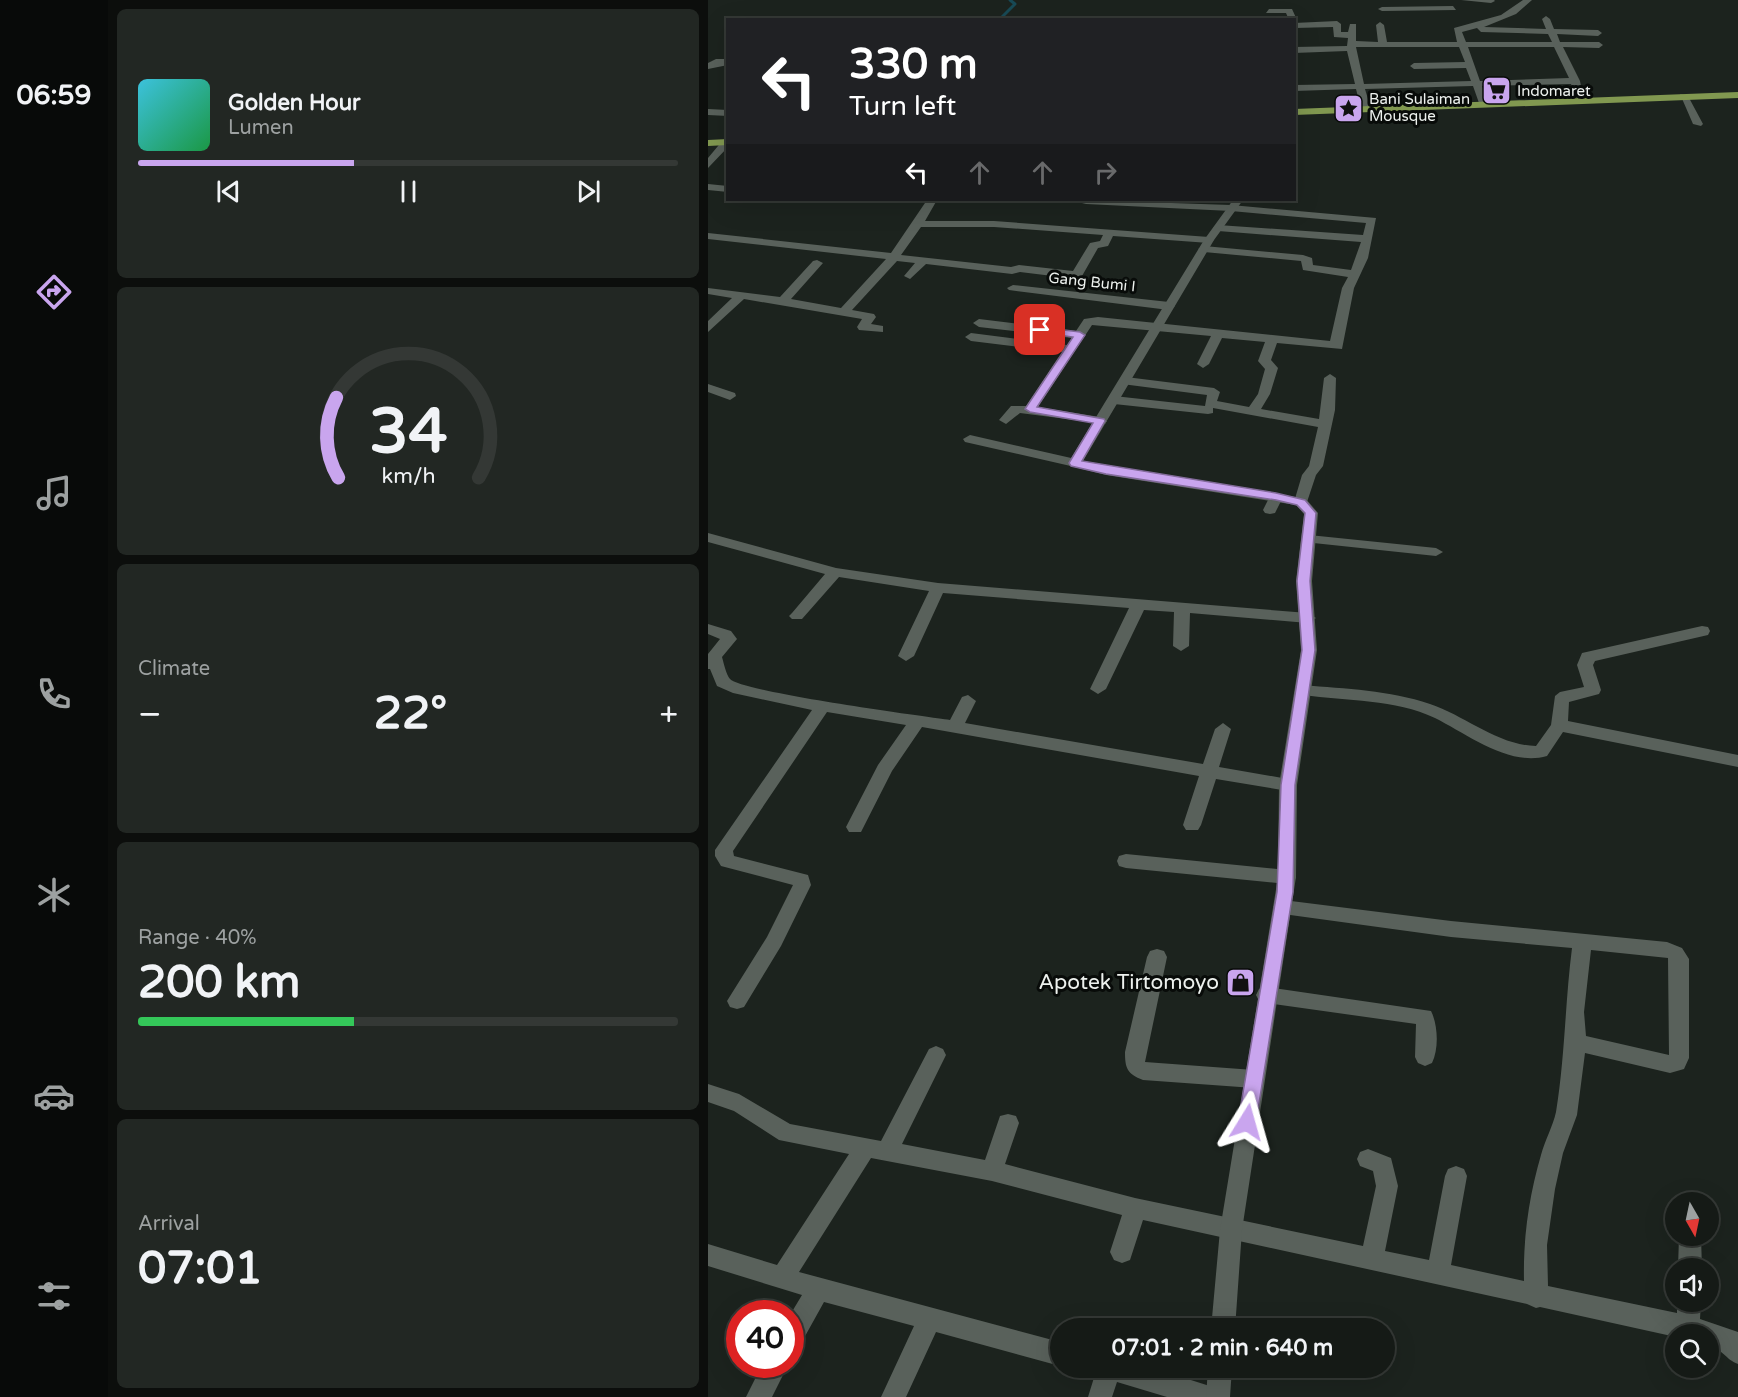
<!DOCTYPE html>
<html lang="en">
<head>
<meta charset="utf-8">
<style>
	:root { --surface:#151a16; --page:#222723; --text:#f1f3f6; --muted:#9da1a1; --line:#343835; --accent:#c9a5ee }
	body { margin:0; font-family:"Varela Round",sans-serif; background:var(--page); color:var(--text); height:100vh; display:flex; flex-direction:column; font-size:22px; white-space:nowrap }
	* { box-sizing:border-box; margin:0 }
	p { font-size:20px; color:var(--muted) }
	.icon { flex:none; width:33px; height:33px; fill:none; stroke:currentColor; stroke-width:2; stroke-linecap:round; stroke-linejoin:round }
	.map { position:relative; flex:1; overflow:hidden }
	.sheet { display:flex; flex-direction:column; gap:9px; padding:9px; background:#0c0e0c; width:600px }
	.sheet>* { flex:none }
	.top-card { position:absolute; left:18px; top:18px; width:570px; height:183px; border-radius:0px; box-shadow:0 6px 24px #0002,0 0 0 2px var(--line); background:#202124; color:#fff; overflow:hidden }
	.needle { width:39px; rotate:171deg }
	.tools { position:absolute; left:957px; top:1192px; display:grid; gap:12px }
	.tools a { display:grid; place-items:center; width:54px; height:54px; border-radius:50%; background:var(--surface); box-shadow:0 6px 24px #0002,0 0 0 2px var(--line); font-size:30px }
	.speed { position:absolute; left:18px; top:1300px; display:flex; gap:12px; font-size:30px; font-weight:700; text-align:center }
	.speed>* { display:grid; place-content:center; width:78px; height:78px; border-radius:50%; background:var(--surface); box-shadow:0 6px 24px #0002,0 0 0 2px var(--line); line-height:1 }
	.speed .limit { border:9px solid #d22; background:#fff; color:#111 }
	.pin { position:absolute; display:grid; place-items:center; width:51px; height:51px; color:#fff; margin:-26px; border-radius:12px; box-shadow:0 3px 9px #0006 }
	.me { position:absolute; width:66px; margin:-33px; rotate:8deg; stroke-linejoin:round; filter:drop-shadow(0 0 4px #0008) }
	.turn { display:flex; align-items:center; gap:21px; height:126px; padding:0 24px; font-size:27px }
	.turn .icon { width:78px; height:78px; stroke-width:2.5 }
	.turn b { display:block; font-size:42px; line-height:51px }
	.lanes { display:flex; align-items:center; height:57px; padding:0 24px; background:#0003; justify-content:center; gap:30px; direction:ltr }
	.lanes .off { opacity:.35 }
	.big { font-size:45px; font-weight:700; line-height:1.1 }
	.sheet .tile { flex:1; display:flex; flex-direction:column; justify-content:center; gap:9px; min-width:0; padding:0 21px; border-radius:9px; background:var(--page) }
	.sheet .dial { align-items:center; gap:0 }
	.dial svg { height:156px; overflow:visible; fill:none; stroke:var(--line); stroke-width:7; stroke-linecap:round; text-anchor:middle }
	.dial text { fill:var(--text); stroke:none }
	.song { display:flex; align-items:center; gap:18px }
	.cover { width:72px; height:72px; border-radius:9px; background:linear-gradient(135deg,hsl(190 70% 55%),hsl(140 70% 35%)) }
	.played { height:6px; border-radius:3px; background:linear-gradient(90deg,var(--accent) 40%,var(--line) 40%) }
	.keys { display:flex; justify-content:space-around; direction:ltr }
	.heat { display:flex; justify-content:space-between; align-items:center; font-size:33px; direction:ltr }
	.charge { height:9px; border-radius:4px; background:linear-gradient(90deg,#34c759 40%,var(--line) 0) }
	.trip { position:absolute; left:342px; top:1318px; width:345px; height:60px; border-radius:30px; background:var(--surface); box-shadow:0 6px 24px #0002,0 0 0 2px var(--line); font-weight:700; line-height:60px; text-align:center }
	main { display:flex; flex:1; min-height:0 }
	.tabs { display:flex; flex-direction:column; width:108px; justify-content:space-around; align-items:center; background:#080a09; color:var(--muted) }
	.tabs .icon { width:42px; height:42px }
	.tabs .current { color:var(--accent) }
	.tabs b { font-size:27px; color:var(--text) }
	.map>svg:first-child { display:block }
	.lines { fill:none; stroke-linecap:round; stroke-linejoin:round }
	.stream { stroke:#184a56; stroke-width:3 }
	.minor { fill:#59615b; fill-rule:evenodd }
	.tertiary { fill:#59615b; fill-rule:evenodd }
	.primary { fill:#819850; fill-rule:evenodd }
	.route { fill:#c9a5ee; stroke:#836b9b; stroke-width:1.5 }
	.labels { text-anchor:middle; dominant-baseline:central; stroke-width:6; stroke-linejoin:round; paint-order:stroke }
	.far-poi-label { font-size:15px; fill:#edf1ee; stroke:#080b09; text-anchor:start }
	.far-street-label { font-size:15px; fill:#edf1ee; stroke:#080b09 }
	.near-poi-label { font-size:21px; fill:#edf1ee; stroke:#080b09; text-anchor:end }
</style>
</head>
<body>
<main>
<nav class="tabs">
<b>06:59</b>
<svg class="icon current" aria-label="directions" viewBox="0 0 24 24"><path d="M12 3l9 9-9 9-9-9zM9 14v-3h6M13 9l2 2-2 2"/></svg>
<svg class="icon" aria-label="music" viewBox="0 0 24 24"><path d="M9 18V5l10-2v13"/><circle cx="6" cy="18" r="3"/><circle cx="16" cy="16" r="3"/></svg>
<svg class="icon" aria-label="phone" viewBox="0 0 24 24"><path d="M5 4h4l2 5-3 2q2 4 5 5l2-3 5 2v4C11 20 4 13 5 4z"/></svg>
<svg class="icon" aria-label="climate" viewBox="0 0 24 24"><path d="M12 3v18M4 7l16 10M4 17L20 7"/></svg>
<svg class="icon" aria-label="car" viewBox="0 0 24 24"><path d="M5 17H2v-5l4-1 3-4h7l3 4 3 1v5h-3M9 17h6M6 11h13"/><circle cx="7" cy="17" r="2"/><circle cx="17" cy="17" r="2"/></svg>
<svg class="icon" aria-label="filters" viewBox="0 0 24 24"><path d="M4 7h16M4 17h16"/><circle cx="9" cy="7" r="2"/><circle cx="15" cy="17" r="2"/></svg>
</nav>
<section class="sheet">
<div class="tile">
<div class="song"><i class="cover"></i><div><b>Golden Hour</b><p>Lumen</p></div></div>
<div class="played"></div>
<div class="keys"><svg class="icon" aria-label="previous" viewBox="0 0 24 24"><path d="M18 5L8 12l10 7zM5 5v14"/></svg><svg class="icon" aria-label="pause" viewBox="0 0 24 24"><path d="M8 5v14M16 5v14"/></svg><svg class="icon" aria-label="next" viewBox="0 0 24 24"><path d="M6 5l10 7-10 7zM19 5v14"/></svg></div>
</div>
<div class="tile dial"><svg viewBox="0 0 100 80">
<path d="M14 69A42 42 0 1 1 86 69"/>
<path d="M14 69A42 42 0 0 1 13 28" stroke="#c9a5ee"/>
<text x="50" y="56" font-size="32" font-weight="700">34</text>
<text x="50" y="72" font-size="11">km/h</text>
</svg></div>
<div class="tile"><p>Climate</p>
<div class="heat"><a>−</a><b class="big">22°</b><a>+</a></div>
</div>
<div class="tile"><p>Range · 40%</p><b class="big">200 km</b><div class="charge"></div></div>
<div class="tile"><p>Arrival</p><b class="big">07:01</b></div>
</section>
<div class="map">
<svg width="1030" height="1397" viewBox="0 0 1030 1397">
	<rect width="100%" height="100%" fill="#1c231e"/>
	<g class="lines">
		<path class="stream" d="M291,20L307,4L302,0"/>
		<path class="minor" d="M753,0H786L787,1L783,3Z
			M815,0H824L808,14L776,27L838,29L834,19L838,16L842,19L846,29L890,30L894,33L890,36L849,34L852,42H891L895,45L891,48L855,47L872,81L876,101H870L863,84L774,86L781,103L776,106L771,103L765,86L657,89L663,109L658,112L653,109L648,89L586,91V85L647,84L639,51L586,53V47L639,46L640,38L626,37L625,27L587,28L586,23L629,21L633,24V32H640L642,24H648V41L670,42L668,25L672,22L676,25L679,42H749L746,28L793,15ZM769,28L773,32L840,34L844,42H758L754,32ZM648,47H751L757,62L706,63L702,66L706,69L758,68L763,81L656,84ZM760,47H846L861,78L772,81Z
			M745,6L748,10L674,11L670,9L674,7Z
			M561,9H584L589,20L586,22V20H581L578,13H558Z
			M8,59H20V65L0,69V63Z
			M972,94L980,96L995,124L993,126L985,124Z
			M0,109L20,110V116L0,115Z
			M20,139V147L0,168V158L15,140Z
			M0,184L20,186V192L0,190Z
			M219,200H229L217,221H286L501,237L506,240L501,243L405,236L400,246L390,248L370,283L364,286L358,283L361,278L312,272L304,274L218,264L202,279L196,276L207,263L189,261L144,310L166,314L168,317L163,324L175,326V332L151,330L149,327L154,319L36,299L0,332V321L24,298L0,294V288L72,297L105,261L109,260L115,263L83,299L133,308L178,259L0,239V233L183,253ZM213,227H286L395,235L392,241L382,243L365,271L311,265L303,267L193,255Z
			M374,200L523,205L668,218L660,258L646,288L634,349L569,343L563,360L570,368L562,394L553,409L611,419L616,378L622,374L628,378L627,410L615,466L608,475L598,505L593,506L586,502L594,475L601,466L610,427L505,408V413L500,414L406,404L400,400L406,396L497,406L499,395L414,384L412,381L418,377L506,388L512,392L509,401L541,407L550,394L557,369L550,361L557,342L514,338L501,364L495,368L489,364L503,336L384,325L330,407L392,417L399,421L397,424L312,413L298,424L291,420L303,406H318L354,352L263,341L257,337L263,333L359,345L364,338L271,327L265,323L271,319L368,331L376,319L390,317L622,341L634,288L640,277L595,270L593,261L496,252L490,249L496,246L595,255L604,258L605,265L643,270L653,242L510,231L505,228L510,225L655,235L658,223L523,211L378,204L374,203Z
			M305,285L461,302L467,306L461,310L301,290L299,288Z
			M0,384L27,393L28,396L22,400L0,392Z
			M262,435L372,460L374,463L367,467L257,442L255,439Z
			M568,493L575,497L567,513L562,514L557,513L555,510L563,494Z
			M0,533L128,568L230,583L600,613L608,618L600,623L482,613L481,646L473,651L465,646L466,612L436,610L398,689L390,694L382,689L421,608L235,593L206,656L198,661L190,656L221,591L131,577L94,619H84L81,616L84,613L117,574L0,542Z
			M601,535L728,548L735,552L728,556L596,542L594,539L596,536Z
			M0,624L23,631L29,639L14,657C16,664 18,674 22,679C34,692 212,716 242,720L254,697L260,695L268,701L257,723L495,764L507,729L515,723L523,729L511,767L580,779L586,781L589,785L586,789L580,791L508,779L493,825L490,830H478L475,825L491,776L214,727L184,771L153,832H141L138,827L170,765L198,725L119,712L25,851L26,856L100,875L103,885L73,946L36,1007L29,1009L22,1007L19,1001L59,937L85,885L13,866L7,856V850L104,710L25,693L9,686L2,669H0V654L12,639L0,634Z
			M994,626L1000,627L1002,631L1000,635L887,661L885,665L893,690L891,694L861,702L860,721L1030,755V767L855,732L839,756C801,767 759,734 727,718C687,699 639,701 595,695L587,690L595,685C638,689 681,690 722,704C758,716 789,745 828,746L843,725L847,696L852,692L876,687L869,665L874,653Z
			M418,854L579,870L586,872L588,877L586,882L579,884L418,868L411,866L409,861L411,856Z
			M575,900L743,921L959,942L974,948L981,959V1058L976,1069L962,1073L877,1053L869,1115L855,1153L847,1189L839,1245L840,1286L969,1313V1302H993L992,1319L1030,1332V1364C1017,1359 1016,1350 1000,1345V1335L968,1337L832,1307L828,1308L819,1304L435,1220L422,1260L414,1263L406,1260L402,1252L414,1215L284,1181L163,1158L91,1272L352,1342V1366L228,1332L198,1397H173L206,1326L116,1302L91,1347L82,1351V1315L94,1295L0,1266V1244L69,1265L141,1154L71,1140L26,1111L0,1102V1084L31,1094L82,1124L173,1141L221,1049L228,1046L235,1049L238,1055L194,1144L277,1160L292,1116L300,1114L308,1116L311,1123L297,1164L427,1198L655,1246L668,1186L665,1171L652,1166L649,1159L652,1152L660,1149L683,1158L690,1186L677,1251L721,1260L737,1176L740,1169L748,1166L756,1169L759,1176L743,1265L816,1281C815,1238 821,1196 833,1155C837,1140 845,1126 848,1112C857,1057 857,1003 864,948L743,937L575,914L568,912L565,907L568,902ZM883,950L960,958L961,1055L878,1036L876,1012Z
			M449,949L456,951L459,957L437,1062L546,1070L553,1073L557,1079L553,1085L546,1088L435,1080C419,1074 417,1068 417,1052L439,957L442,951Z
			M558,987L723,1011C730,1025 731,1049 724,1063L717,1066L710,1063L707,1057L708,1024L558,1003L551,1001L548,995L551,989Z
			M971,1236H993L994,1269H970Z
			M54,1365H80L64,1397H38Z
			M389,1368H445L508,1388L511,1397H459L409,1382L404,1397H380Z"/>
		<path class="tertiary" d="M525,200H535L506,240L375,461L593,498L598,499L610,513L604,581L609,650L589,785L588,877L534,1230L527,1329H503L512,1230L570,877L571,785L593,650L588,581L596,514L588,505L398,475L362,466L360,463L496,240Z
			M500,1368H524L522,1397H498Z"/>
		<path class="primary" d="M1030,92V98L586,115V109Z
			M20,139V145L0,146V140Z"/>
	</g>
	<path class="route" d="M332,327L372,332L377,335L329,407L396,419L397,421L374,461L568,493L597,500L608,513L602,581L607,650L587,785L585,892L548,1122L546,1128L539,1130L533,1128L530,1122L569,892L573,785L594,650L589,581L597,513L589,505L568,500L398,474L363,466L361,463L385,423L322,412L317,409L365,337L328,332L327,330Z"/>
	<defs>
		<symbol id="supermarket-square" viewBox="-11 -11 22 22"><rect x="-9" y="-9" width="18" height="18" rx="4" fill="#c9a5ee" stroke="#080b09"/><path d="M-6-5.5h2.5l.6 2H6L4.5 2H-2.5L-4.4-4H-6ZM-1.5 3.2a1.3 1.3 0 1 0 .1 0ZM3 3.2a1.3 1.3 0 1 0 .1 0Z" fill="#111"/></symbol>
		<symbol id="sight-square" viewBox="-11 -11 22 22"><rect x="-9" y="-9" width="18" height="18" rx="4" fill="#c9a5ee" stroke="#080b09"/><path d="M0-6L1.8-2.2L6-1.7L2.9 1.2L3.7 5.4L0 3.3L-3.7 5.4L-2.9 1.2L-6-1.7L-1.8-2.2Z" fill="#111"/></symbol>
		<symbol id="shop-square" viewBox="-11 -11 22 22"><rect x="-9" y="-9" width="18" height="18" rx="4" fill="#c9a5ee" stroke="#080b09"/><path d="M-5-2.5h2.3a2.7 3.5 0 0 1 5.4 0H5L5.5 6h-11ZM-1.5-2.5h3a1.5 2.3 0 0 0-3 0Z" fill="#111"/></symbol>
	</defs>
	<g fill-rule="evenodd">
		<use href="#supermarket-square" x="772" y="74" width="33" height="33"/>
		<use href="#sight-square" x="624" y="92" width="33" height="33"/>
		<use href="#shop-square" x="516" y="966" width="33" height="33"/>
	</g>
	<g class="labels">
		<g class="far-poi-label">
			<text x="809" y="91">Indomaret</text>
			<text x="661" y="99">Bani Sulaiman<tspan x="661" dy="17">Mousque</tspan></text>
		</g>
		<g class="far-street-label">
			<text transform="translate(384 282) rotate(6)">Gang Bumi I</text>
		</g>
		<g class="near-poi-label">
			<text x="511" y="982">Apotek Tirtomoyo</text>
		</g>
	</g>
</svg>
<div class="tools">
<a><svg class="needle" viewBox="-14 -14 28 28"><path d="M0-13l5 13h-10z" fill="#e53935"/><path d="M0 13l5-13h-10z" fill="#9da1a1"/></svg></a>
<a><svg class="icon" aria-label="sound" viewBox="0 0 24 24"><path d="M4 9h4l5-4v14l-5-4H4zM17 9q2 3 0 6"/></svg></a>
<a><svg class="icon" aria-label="search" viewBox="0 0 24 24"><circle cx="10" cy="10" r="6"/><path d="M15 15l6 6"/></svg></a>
</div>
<div class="speed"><div class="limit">40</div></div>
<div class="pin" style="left:332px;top:330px;background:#d93025"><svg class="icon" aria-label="arrive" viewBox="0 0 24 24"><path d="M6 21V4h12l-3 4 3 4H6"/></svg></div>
<svg class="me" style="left:539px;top:1122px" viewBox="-20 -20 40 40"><path d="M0-17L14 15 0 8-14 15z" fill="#c9a5ee" stroke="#fff" stroke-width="4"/></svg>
<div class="trip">07:01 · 2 min · 640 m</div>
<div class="top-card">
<div class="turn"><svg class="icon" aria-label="left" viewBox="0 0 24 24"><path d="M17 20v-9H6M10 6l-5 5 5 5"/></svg><div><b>330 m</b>Turn left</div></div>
<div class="lanes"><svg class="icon" aria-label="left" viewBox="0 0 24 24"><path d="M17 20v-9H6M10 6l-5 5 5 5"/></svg><svg class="icon off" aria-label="ahead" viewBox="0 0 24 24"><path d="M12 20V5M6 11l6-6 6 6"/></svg><svg class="icon off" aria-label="ahead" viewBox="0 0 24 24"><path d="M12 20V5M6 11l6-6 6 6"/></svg><svg class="icon off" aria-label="right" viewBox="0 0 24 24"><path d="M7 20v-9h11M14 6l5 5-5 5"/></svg></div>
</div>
</div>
</main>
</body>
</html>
